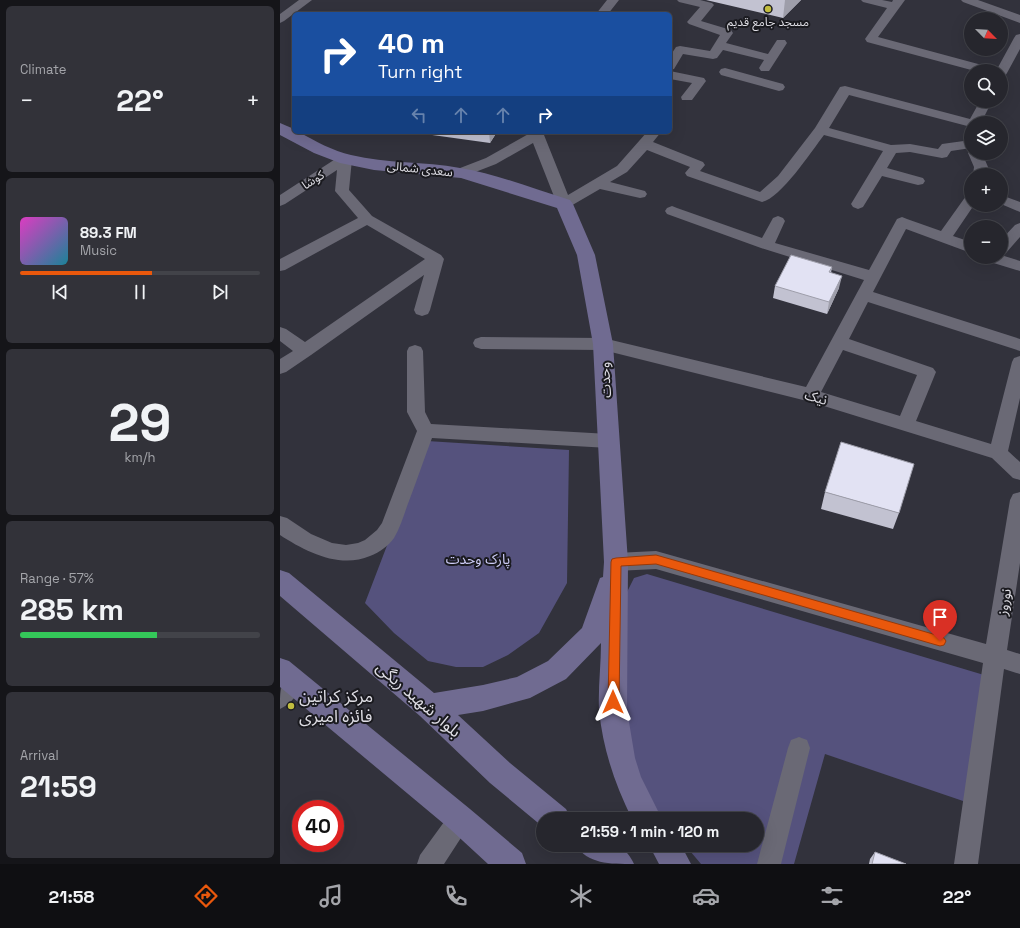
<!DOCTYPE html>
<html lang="en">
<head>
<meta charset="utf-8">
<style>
	:root { --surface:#26262d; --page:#323239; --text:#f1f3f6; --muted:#a4a5aa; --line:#424349; --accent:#ea580c }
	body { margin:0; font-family:"Space Grotesk","Noto Sans Arabic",sans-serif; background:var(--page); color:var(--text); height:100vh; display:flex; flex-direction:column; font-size:15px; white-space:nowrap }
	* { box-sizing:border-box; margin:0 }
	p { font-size:13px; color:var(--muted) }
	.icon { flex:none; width:22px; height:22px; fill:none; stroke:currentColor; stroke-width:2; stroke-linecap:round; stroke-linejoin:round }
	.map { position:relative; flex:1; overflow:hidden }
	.panel { display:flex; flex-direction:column; gap:6px; padding:6px; background:#151519; width:280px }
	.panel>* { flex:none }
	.banner { position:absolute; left:12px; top:12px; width:380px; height:122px; border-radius:6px; box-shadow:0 4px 16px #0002,0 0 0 1px var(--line); background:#1a4fa0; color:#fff; overflow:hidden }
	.needle { width:26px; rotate:114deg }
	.fabs { position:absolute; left:684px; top:12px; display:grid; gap:8px }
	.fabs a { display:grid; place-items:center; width:44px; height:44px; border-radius:50%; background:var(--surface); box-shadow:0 4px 16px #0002,0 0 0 1px var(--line); font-size:20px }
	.speed { position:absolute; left:12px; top:800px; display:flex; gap:8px; font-size:20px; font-weight:700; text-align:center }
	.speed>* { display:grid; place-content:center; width:52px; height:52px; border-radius:50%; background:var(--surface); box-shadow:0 4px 16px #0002,0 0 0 1px var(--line); line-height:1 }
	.speed .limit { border:6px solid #d22; background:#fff; color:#111 }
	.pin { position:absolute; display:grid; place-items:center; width:34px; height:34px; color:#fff; margin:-41px -17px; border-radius:50% 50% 50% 0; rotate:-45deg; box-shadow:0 0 4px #0007 }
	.pin .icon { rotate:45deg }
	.me { position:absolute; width:44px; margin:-22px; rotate:0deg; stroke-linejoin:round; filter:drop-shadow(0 0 3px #0008) }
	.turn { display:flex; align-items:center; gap:14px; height:84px; padding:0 20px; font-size:18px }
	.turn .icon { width:52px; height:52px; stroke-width:2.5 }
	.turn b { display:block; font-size:28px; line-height:34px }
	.lanes { display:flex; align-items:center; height:38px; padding:0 20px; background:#0003; justify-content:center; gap:20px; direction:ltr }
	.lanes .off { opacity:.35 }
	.big { font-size:30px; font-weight:700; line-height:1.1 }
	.panel .card { flex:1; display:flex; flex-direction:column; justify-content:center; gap:6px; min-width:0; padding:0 14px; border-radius:6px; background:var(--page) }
	.panel .dial { align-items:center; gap:0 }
	.dial b { font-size:52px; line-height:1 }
	.song { display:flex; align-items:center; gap:12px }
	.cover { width:48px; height:48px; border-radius:6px; background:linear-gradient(135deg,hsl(310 70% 55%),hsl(190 70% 35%)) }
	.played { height:4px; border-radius:2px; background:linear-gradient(90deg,var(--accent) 55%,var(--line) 55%) }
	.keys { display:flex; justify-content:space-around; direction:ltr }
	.heat { display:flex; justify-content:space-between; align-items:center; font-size:22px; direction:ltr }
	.charge { height:6px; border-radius:3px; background:linear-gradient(90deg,#34c759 57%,var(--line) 0) }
	.trip { position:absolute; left:256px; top:812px; width:228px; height:40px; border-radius:20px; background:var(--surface); box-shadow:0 4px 16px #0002,0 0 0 1px var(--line); font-weight:700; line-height:40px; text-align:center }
	.tabs { display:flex; height:64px; justify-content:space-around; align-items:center; background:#0f0f12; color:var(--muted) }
	.tabs .icon { width:28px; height:28px }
	.tabs .selected { color:var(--accent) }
	.tabs b { font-size:18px; color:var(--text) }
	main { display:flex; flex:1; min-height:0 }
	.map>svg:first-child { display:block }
	.green { fill:#55527d }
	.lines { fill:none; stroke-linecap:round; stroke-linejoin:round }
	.street { fill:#6a6975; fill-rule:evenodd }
	.secondary { fill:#706b91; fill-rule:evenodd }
	.wall { fill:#c2c2d1 }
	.shaded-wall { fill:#9e9eaa }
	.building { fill:#e2e2f3; stroke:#9e9eaa }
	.route { fill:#ea580c; stroke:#983908 }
	.poi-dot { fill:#c2bd3f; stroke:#1a1a1f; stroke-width:1.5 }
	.labels { text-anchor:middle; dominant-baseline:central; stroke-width:4; stroke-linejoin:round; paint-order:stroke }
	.far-poi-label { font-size:12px; fill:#dedde4; stroke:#1a1a1f }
	.far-street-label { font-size:12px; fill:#dedde4; stroke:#1a1a1f }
	.street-label { font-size:14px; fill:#dedde4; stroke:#1a1a1f }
	.park-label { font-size:14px; fill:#cdccf6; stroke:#1a1a1f }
	.near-poi-label { font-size:17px; fill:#dedde4; stroke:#1a1a1f; text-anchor:start }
	.near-street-label { font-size:17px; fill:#dedde4; stroke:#1a1a1f }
</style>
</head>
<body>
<main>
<section class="panel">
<div class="card"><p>Climate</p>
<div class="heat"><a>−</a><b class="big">22°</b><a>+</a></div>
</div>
<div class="card">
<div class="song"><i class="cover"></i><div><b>89.3 FM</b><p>Music</p></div></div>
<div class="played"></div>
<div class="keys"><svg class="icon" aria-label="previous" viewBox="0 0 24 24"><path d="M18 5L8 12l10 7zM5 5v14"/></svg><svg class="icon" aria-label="pause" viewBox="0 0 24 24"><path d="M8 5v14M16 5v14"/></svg><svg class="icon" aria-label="next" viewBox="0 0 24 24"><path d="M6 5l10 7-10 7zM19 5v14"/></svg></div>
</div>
<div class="card dial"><b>29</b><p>km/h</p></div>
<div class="card"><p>Range · 57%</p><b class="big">285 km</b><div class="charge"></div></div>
<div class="card"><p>Arrival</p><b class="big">21:59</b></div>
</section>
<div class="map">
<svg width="740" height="864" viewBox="0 0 740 864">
	<rect width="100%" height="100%" fill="#32323c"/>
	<path class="green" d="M147,441L289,450L287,583L259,633L228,655L203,667H176L148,661L114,633L85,603Z
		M367,574L704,675L686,802L545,754L514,864H421L405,845H477V819H382L377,813L350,766L340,709L347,592L354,578Z"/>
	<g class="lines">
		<path class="street" d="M19,0H32L4,21L0,23V14Z
			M327,0H339L328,14H316Z
			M397,0H420L432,3L434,5L421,21L451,30L453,33L446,43L488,54L497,40H505L507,43L489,71H481L479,68L484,60L443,50L437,58L433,59L403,54L394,69L390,70V56L396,47L400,46L430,51L440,35L409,24L407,22L420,7L399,2Z
			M581,0H602L612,2L613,0H625L598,37L713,68L715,71H695L587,42L585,39L607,8L583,2Z
			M681,0H698L740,15V23L683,2Z
			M740,34V49L727,73L725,76L721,77V71H716L734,38L736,35Z
			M445,68L503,84L505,87L503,90L499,91L441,75L439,72L441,69Z
			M390,71L424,78L426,81L412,100H402L401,97L412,83L390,79Z
			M565,86L690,119L700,101H712L701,123H691V127L569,95L549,128L611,145L630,144L658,149L662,144L691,140V148L671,151L667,157L662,158L630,152L616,153L607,168L643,178L645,181L643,184L638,185L602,176L583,207L578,209L573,207L571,204L603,151L544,135C531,152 501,198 482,202L407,176L405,173L410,167L367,150L347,172L330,182L365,191L367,194L365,197L360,198L320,189L289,207L284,209L279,207L277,204L253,143L216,164L185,176L180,177L175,176L173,173L175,170L206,158L252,132H266L264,135L288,195L337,166L367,132H381L373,142L423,162L425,165L420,171L480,192L498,176L535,128L560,87Z
			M690,150L691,153H702L708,167L707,175H693L694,167L688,153Z
			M65,155L70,156L72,159L69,190L92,216L161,255L164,259L150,310L148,314L142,316L136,314L134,310L144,275L31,355L6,372L0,374V359L13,351L0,341V327L6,329L25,342L145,259L87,225L5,270L0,271V259L78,218L55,191L57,170L5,204L0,206V195L60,156Z
			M691,195V205H694L673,236L691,242V253L626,229L593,292L740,339V351L588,302L569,339L653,368L656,372L636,421L711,444L732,362L734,358L740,356V398L728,451L740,462V480L733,478L712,458L531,402L323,350L201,349L195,347L193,343L195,339L201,337L323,338L526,387L584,280L481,248L387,214L385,211L387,208L392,206L397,208L482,238L493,218L498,216L503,218L505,221L495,243L589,270L617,219L622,217L627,219L661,231L686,196ZM563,350L637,375L620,416L541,392Z
			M721,195L740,202V212L721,204Z
			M740,223V237L726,253L721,254V240L735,225Z
			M721,255L740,261V271L707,261L704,257H721Z
			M135,345L141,347L143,351L145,412L151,424L329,434L335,436L338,441L335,446L329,448L152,438C144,459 137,480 129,501C124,514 121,526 114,538C108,546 100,552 90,556C60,569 26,552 0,535V516L7,518L31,534L52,543L66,545L78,543L85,540L97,530L102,523L137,431L127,412V351L129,347Z
			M740,492V563L727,650L740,654V674L724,669L698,864H674L703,663L376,569L336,571L329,568L326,562L329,556L336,553L376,551L706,644L730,500L733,494Z
			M13,672L21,675L24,682C19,693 11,704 0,709C0,692 0,679 13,672Z
			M519,737L527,740L530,748L501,864H477L508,748L511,740Z
			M180,807L188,811L192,819L188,827L164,864H137L140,855L172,811Z"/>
		<path class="secondary" d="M0,123L14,129V132H19C35,141 53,151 71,155C107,164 144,161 180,168C217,174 254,189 290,200L293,204L315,255L333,344L348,562L347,710L355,758L361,777L382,819H352C335,784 323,750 319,710C318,688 321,665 321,643L286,679L250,698L203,711L178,715L230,763L286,809L291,819H263V827L210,783L140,716L0,596V570L9,573L154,693L203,685L237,677L268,661L302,628L320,578L323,577L324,562L313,344L297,255L277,208L181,178L94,170L60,163L34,153L0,135Z
			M0,658L9,661L190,809L242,853L246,864H208L170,829L0,687Z
			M296,845C321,845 343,838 354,864C330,864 307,864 296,845Z
			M369,845H401L411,864H379Z"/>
	</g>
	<path class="wall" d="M426,0H521L503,18Z
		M145,132H217L210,143L145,134Z
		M552,267L551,273L559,288L547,314L493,298L495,286Z
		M545,492L619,513L613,529L541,509Z
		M595,852L626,864H589L590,859Z"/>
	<path class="shaded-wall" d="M505,0H521L503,18Z
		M209,132H217L210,143Z
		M562,276L559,288L547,314L549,302Z"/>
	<path class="building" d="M511,255L552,267L549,272L562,276L549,302L495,286Z
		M561,442L634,464L619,513L545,492Z
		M595,852L626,864H592Z"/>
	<path class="route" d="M376,555L660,636L664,638L666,641L664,645L660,646L376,564L341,566L339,702L337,705L333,707L329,705L328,702L331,562L332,559L336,558Z"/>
	<g class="poi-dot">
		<circle cx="488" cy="9" r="4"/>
		<circle cx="11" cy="706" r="4"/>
	</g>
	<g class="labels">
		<g class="far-poi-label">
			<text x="488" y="22">مسجد جامع قدیم</text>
		</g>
		<g class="far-street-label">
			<text transform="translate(140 169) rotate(6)">سعدی شمالی</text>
			<text transform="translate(33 180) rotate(-33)">کوشا</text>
		</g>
		<g class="street-label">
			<text transform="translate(325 380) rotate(-93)">وحدت</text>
			<text transform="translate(536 397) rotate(16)">نیک</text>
			<text transform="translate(724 602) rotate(-81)">نوروز</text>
		</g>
		<g class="park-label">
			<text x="198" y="559">پارک وحدت</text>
		</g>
		<g class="near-poi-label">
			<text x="19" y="696">مرکز کراتین<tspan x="19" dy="20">فائزه امیری</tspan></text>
		</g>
		<g class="near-street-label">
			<text transform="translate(139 699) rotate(41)">بلوار شهید ریگی</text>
		</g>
	</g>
</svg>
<div class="fabs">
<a><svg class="needle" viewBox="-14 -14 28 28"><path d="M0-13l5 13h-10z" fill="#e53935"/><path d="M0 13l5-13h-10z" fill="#a4a5aa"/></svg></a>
<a><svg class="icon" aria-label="search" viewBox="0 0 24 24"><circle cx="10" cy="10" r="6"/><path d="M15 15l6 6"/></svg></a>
<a><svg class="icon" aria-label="layers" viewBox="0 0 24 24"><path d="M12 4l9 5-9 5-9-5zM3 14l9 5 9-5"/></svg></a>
<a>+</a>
<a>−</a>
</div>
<div class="speed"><div class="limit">40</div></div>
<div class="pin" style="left:660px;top:641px;background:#d93025"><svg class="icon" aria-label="arrive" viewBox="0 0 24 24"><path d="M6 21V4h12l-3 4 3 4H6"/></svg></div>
<svg class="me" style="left:333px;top:702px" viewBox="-20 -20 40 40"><path d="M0-17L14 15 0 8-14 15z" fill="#ea580c" stroke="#fff" stroke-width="4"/></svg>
<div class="trip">21:59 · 1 min · 120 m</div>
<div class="banner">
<div class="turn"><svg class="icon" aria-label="right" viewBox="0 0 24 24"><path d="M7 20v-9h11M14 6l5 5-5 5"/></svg><div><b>40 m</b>Turn right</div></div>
<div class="lanes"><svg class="icon off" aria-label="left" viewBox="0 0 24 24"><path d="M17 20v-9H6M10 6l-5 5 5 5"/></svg><svg class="icon off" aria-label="ahead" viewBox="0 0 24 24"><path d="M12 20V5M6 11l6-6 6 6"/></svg><svg class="icon off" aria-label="ahead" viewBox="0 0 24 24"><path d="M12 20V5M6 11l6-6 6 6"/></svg><svg class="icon" aria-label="right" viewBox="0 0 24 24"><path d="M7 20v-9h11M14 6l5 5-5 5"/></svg></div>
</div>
</div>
</main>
<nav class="tabs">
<b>21:58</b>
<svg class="icon selected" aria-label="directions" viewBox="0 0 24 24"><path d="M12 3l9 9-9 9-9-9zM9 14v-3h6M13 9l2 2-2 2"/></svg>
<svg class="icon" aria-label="music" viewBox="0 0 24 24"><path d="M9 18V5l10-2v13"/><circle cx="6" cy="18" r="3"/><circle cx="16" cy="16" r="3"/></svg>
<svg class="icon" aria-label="phone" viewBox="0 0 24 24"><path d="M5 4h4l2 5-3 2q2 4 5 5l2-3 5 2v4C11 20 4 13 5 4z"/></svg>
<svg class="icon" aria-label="climate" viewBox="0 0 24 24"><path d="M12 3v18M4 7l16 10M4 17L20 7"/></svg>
<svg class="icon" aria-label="car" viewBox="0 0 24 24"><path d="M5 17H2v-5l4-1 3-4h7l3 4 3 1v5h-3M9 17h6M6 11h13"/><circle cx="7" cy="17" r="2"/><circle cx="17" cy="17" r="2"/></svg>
<svg class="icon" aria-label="filters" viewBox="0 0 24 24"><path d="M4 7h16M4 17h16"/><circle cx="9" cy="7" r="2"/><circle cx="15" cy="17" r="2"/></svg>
<b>22°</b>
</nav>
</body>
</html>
